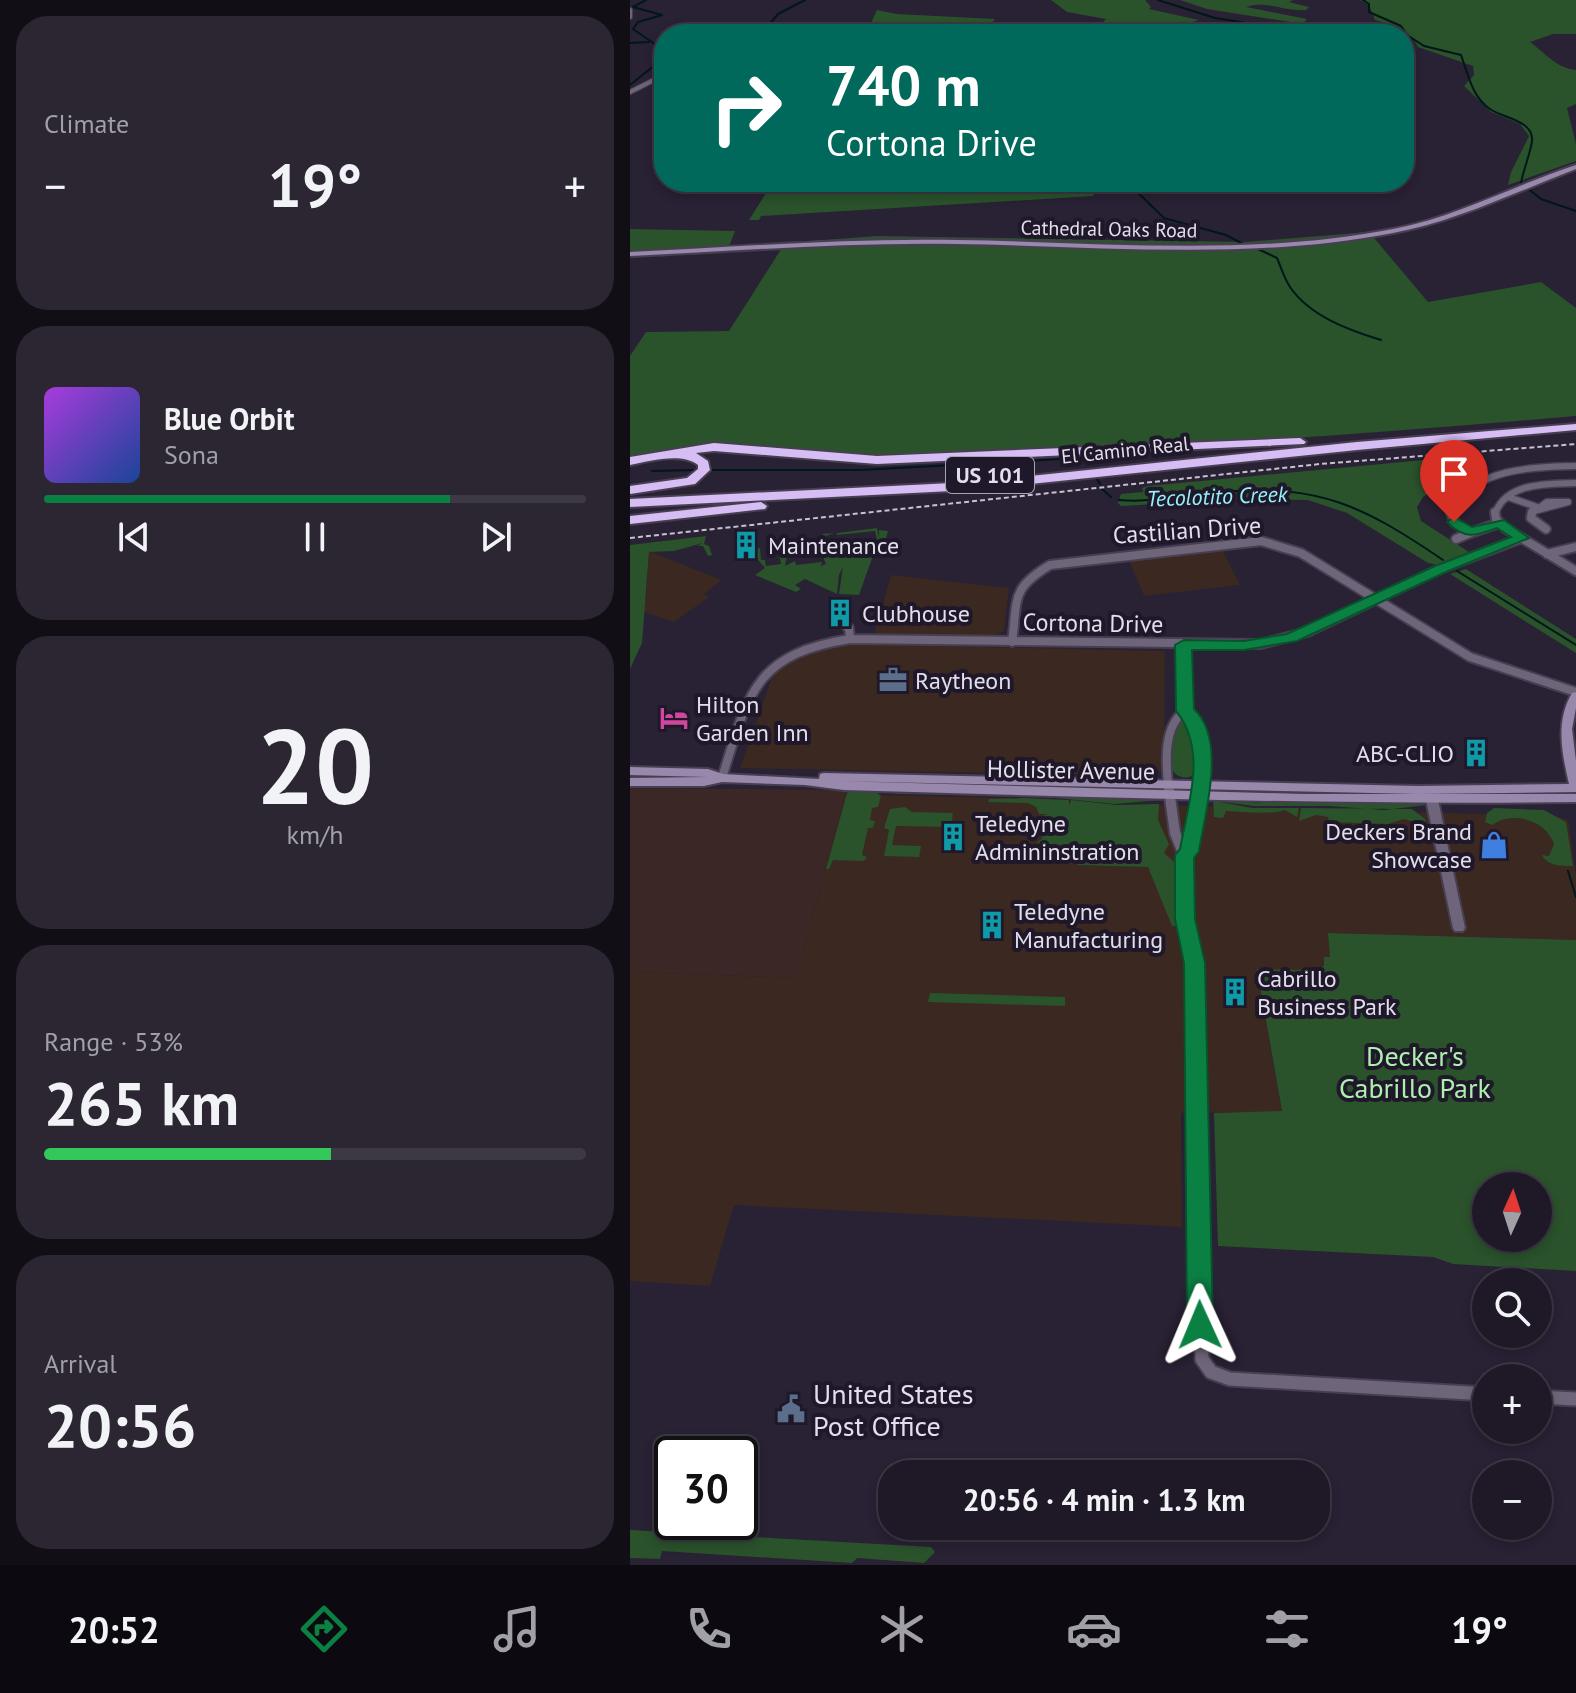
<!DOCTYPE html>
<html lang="en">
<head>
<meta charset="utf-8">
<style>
	:root { --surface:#1f1927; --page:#2c2633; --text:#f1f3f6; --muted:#a1a0a7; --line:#3c3844; --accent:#0b8043 }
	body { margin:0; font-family:"PT Sans",sans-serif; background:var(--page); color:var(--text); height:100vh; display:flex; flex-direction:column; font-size:30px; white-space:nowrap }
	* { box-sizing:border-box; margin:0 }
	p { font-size:26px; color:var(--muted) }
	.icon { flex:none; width:44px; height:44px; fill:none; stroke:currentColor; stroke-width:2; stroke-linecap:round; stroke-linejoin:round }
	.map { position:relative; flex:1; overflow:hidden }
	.panel { display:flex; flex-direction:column; gap:16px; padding:16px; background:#110e15; width:630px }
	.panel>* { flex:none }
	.hud { position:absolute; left:24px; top:24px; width:760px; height:168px; border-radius:32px; box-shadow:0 4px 12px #0003,0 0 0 2px var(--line); background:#00695c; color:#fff; overflow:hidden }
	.needle { width:52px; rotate:3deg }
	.tools { position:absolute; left:842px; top:1172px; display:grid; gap:16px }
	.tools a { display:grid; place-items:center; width:80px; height:80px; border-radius:50%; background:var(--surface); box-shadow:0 4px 12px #0003,0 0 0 2px var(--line); font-size:40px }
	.speed { position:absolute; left:24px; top:1436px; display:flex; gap:16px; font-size:40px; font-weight:700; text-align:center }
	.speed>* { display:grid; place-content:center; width:104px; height:104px; border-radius:50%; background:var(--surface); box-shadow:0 4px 12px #0003,0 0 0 2px var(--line); line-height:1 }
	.speed .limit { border:4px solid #111; border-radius:12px; background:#fff; color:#111 }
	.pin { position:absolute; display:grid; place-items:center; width:68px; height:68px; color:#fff; margin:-82px -34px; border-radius:50% 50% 50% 0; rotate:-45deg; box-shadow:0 0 8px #0007 }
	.pin .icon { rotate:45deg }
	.me { position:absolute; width:88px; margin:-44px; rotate:359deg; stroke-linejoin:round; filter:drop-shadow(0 0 6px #0008) }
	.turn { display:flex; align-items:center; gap:28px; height:168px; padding:0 40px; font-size:36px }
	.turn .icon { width:104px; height:104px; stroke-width:2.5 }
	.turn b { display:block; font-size:56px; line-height:68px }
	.big { font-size:60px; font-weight:700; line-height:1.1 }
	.panel .widget { flex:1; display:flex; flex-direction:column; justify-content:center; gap:12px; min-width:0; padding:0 28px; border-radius:32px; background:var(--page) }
	.panel .dial { align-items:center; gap:0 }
	.dial b { font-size:104px; line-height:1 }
	.song { display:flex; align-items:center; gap:24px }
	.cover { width:96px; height:96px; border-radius:12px; background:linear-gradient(135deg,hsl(280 70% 55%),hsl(220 70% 35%)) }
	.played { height:8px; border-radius:4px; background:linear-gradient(90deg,var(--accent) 75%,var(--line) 75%) }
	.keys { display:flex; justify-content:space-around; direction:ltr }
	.heat { display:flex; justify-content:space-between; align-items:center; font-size:44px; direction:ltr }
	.charge { height:12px; border-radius:6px; background:linear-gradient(90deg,#34c759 53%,var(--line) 0) }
	.trip { position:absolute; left:248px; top:1460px; width:452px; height:80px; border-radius:32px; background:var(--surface); box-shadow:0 4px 12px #0003,0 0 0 2px var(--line); font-weight:700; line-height:80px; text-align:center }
	.dock { display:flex; height:128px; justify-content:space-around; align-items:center; background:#0c0a10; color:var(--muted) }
	.dock .icon { width:56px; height:56px }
	.dock .selected { color:var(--accent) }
	.dock b { font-size:36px; color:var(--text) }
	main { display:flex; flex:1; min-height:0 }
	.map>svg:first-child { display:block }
	.commercial { fill:#3b2726 }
	.industrial { fill:#3a2821 }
	.green { fill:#2a522b; fill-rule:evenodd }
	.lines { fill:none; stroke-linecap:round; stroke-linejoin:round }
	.stream { stroke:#01171a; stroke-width:2 }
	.minor-far4-casing { stroke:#473f51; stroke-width:6 }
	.minor-far3-casing { stroke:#473f51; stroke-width:9 }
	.minor-far2-casing { stroke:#473f51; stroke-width:12 }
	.minor-far1-casing { stroke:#473f51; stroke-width:14 }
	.minor-casing { stroke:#473f51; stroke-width:17 }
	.tertiary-casing { stroke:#473f51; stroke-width:4 }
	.secondary-casing { stroke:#473f51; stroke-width:4 }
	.motorway-casing { stroke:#473f51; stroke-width:4 }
	.minor-far4 { stroke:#6f657a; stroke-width:4 }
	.minor-far3 { stroke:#6f657a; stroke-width:6 }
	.minor-far2 { stroke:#6f657a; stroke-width:8 }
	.minor-far1 { stroke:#6f657a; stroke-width:10 }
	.minor { stroke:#6f657a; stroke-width:13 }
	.tertiary { fill:#6f657a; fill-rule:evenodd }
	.secondary { fill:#9888ab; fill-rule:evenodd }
	.motorway { fill:#d6bdf3; fill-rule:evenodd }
	.rail { stroke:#c8c2d0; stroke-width:2; stroke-dasharray:5 3; stroke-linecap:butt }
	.route { fill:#0b8043; stroke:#07532c; stroke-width:2 }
	.labels { text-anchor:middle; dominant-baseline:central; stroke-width:8; stroke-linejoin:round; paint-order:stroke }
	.far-street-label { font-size:20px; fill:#e3deeb; stroke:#1f182a }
	.shield { fill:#1f182a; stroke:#a8a3b1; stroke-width:2 }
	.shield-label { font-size:22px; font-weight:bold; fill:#e3deeb }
	.far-water-label { font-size:22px; font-style:italic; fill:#96f0fa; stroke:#1f182a }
	.street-label { font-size:24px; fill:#e3deeb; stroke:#1f182a }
	.poi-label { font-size:24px; fill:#e3deeb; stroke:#1f182a; text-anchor:start }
	.near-park-label { font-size:28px; fill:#aeeeae; stroke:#1f182a }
	.near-poi-label { font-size:28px; fill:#e3deeb; stroke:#1f182a; text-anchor:start }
</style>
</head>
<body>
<main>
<section class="panel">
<div class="widget"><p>Climate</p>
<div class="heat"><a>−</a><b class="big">19°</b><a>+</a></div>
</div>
<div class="widget">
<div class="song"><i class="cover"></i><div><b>Blue Orbit</b><p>Sona</p></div></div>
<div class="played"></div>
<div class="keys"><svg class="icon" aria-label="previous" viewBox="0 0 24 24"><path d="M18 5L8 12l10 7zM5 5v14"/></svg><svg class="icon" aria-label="pause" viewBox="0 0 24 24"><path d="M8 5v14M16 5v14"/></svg><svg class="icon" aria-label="next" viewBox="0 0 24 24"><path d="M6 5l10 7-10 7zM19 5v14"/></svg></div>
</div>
<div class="widget dial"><b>20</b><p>km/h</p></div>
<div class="widget"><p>Range · 53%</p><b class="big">265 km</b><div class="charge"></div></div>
<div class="widget"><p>Arrival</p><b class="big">20:56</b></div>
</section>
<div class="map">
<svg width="946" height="1565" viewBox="0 0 946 1565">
	<rect width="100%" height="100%" fill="#292134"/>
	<path class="commercial" d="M0,788L217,790L166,978L0,972Z"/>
	<path class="industrial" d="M591,547L610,585L514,596L498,558Z
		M19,551L92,580L74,594L79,597L44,622L11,611L16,599Z
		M261,575L379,588L374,631L365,635H244Z
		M222,644L535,651L534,769L521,776L110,768L145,669L169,656L196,647Z
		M217,790L246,792V795L415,799L479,806L534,805L924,816L938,820L946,875V940L699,933L700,957L688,970L627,969L652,1112L551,1113L552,1227L104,1205L80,1286L0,1281V972L166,978Z"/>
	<path class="green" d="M421,0H515L521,7L519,9L569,20L560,23L566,25L556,27H468L476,19L437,12Z
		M550,0H663L659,2L679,7L676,10C653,12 638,0 616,7L677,19L673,24L577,9Z
		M730,0H946V34H923L900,42C914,52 926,68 946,70V104L937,108L946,144V161L878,185L881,172L899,136L890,124L861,112L834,86L844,75L843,66L788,47C779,29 763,25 745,20L739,5Z
		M247,10L266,14L365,19C349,42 264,34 236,34Z
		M143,182H465L467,187L463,196L131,216L129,220H119Z
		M0,229L105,231L100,244L94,248L0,252Z
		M739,232L798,302L911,282L946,308V416C721,436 496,451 270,458C211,460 154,445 96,444C63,443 32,451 0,457V356L16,332L99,331L155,243L246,236L615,242Z
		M815,458L826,461L828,474L793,497L787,507L791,521L839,552L820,559L824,563L814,566L798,563L717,513L678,500L617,499L491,506L488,503L491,494L513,492L512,488L518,486Z
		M247,528L249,538V530L258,531L255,542H250L249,539L229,595L209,594L213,567L209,575L207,594L175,579L165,585L171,589L166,592L125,575L135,568L128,560L125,549L130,548L131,560H135L136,566L151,564L150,558H147L151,557L148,539L155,538L158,552L155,566L165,561L166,565L192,562L191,566L196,564L193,557L192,534L204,533L196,536L198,548L205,549V545L247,540L245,531L207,535V533Z
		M76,536L74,544L79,546L82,555L78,556L73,546H67L73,543L44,551L19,552L12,643L0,669V545Z
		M836,569L946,639V653L820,574Z
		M556,715L568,742L569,771C562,780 547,780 542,769L543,738L552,716Z
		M222,791L246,792L251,796L248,807L242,808L240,820L245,821L243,828H238L232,855L237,857L234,861L203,860L199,869H196L217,793Z
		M269,792L530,800L485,804L407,796L263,794Z
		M394,798L439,800V806L441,800L487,805L529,804L528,820L539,844L534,853L544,862L548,926H542L518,867L448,865L418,844L413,846L407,842L412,839L414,815L419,814H409L406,807L398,803L358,802L359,799Z
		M583,798L629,803L633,800L790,802L797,805L754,810L699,806H624L585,801L622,808H669L667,817L655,810C639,815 614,812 596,811L593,818L584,817Z
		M275,807L282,812L323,813L321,827L266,826L262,845L291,846L289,857L254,856L259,830L254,828L260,809Z
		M671,808L782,809L795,819L798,826L774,819L758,824L699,822L698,817L686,815L669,821Z
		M864,808L914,810L936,822L943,866C931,866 917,866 912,855L919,856L924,844C916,820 882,810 862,825L855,822L857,813Z
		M698,933L946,940V1271L823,1264L803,1257L588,1246L584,1113L652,1111L627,969L688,970L694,965V957H700ZM856,1186H908V1238H856Z
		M300,993L435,997V1006L298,1002Z
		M0,1530L301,1547L305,1552L294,1563L227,1558L222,1563L32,1551L30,1559L0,1558Z"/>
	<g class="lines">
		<path class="stream" d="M528,0L585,18L622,24
			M733,0L739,4V12L771,26L777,35L794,46L831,55C838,74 842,97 860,109C872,118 904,120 902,141C901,151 893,171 891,183L911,199L946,211
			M139,34L138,26L148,14L175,0
			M0,43L19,42
			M0,85L30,61L25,56L32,49L3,29L8,22L32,15L3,7L16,0
			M497,182L534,218L596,235L615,245
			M628,249L647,258C651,267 654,278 660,287C680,316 718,330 751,340
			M80,470H230L450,458L460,463
			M22,471L65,470
			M467,479L470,484
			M472,489L481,497
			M489,500C523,503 558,495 592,492C689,483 735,507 813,560
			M827,571L946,645
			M938,871L946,897"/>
		<defs>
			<path id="minor-far4" d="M0,10V17
				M0,92L34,75"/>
			<path id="minor-far3" d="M878,497L907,507
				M821,514L820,510C846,468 902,467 946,466
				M865,514C876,482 918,484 946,483
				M901,514L917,502H938L908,510"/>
			<path id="minor-far2" d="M821,512L824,522L840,533L869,523
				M865,512L866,519L875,528L946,571
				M902,512L901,518L916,529
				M826,539L840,533
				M917,554L946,547
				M215,625L219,628L220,639
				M382,642C388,599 380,589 420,565L631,541L671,553L840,657L946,692
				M554,645L555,711C574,733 575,758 571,785
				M92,778C118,694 124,654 220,639L631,644L677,632L810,569L892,538
				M538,785C536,762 533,726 555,711"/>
			<path id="minor-far1" d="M538,783L545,833L554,855L555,919L564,963L567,1129
				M554,855L559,851L571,783"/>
			<path id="minor" d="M567,1127L572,1359L581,1372L600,1379L856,1394
				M908,1397L946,1399"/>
			<path id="tertiary" d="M802,796L808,800L835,928L833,931H825L823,928L796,800Z"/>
			<path id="secondary" d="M946,165V169C886,192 827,221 763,233C619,261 473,246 327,244C218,242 109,251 0,256V252C109,247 218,238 327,240C473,242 619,257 763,229C827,217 884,185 946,165Z
				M946,692V708L942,729L946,761V792L788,794L207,781L672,794H946V802C702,805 458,797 214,790L175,785L92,782L74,786H0V778L78,777L0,775V767L78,769L93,774L189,779L190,774L194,773L788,786L939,784C932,753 925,722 942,693Z"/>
			<path id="motorway" d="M946,424V430L727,450L342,490L0,507V499L342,482L727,442Z
				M670,438L676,442L674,444L247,464L84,451L66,453L78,461L80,470L65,484L0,494V486L57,478L68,469V465C52,452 19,461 0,465V457L84,443L247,456Z
				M131,502L137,506L135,509L0,524V516Z"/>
		</defs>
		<use href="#minor-far4" class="minor-far4-casing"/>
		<use href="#minor-far3" class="minor-far3-casing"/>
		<use href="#minor-far2" class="minor-far2-casing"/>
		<use href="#minor-far1" class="minor-far1-casing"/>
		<use href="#minor" class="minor-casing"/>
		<use href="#tertiary" class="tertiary-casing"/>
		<use href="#secondary" class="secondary-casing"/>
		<use href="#motorway" class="motorway-casing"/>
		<use href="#minor-far4" class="minor-far4"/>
		<use href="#minor-far3" class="minor-far3"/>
		<use href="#minor-far2" class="minor-far2"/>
		<use href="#minor-far1" class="minor-far1"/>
		<use href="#minor" class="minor"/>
		<use href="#tertiary" class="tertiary"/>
		<use href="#secondary" class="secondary"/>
		<use href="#motorway" class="motorway"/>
		<path class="rail" d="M0,538L690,464L946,444"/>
	</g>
	<path class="route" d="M824,517L842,527L874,520L899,538L816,572L667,641L614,650H562L564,709C597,740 575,813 569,851L564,858L565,919L575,963L583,1325L579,1334L570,1337L561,1334L557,1325L554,963L545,919V855L550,849C558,804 578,750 546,711L545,645L554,640L614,641L657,634L805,566L881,537L867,528C845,536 835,540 817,522Z"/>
	<defs>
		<symbol id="building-bare" viewBox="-9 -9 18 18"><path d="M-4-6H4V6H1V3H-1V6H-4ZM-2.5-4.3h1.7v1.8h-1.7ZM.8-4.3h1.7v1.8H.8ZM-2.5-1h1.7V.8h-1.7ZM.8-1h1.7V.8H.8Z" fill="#0f9aa8" stroke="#1f182a" stroke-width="2.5" paint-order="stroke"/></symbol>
		<symbol id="office-bare" viewBox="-9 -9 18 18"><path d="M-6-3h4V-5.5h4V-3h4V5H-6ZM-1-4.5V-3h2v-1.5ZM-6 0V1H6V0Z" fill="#5c6f8a" stroke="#1f182a" stroke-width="2.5" paint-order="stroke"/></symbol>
		<symbol id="hotel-bare" viewBox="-9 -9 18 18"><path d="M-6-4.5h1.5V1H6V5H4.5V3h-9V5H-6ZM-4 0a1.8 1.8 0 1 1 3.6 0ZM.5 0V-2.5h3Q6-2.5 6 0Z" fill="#d1479c" stroke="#1f182a" stroke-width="2.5" paint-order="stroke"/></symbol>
		<symbol id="shop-bare" viewBox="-9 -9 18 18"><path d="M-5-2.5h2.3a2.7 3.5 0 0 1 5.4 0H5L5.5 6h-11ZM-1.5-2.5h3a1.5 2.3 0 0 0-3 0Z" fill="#3f7fe0" stroke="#1f182a" stroke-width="2.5" paint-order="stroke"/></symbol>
		<symbol id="civic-bare" viewBox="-9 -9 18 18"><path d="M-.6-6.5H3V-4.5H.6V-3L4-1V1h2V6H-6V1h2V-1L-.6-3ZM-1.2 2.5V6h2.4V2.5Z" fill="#5c6f8a" stroke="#1f182a" stroke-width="2.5" paint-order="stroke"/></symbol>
	</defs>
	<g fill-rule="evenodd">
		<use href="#building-bare" x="96" y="525" width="40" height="40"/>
		<use href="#building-bare" x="190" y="593" width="40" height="40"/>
		<use href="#office-bare" x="243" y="660" width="40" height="40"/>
		<use href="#hotel-bare" x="24" y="698" width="40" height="40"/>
		<use href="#building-bare" x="826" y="733" width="40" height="40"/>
		<use href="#building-bare" x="303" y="817" width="40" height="40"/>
		<use href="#shop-bare" x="844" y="825" width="40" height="40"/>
		<use href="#building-bare" x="342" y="905" width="40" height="40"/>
		<use href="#building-bare" x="585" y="972" width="40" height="40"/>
		<use href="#civic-bare" x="141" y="1389" width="40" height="40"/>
	</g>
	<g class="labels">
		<g class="far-street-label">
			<text transform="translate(479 229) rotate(1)">Cathedral Oaks Road</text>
			<text transform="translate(495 450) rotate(-6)">El Camino Real</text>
		</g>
		<rect class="shield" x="316" y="457" width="88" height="36" rx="6"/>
		<g class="shield-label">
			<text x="360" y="475">US 101</text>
		</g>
		<g class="far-water-label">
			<text transform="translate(587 496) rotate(-2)">Tecolotito Creek</text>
		</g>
		<g class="street-label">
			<text transform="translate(557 530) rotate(-4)">Castilian Drive</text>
			<text transform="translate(463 623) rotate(1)">Cortona Drive</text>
			<text transform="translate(441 770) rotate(1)">Hollister Avenue</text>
		</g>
		<g class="poi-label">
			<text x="138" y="545">Maintenance</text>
			<text x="232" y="613">Clubhouse</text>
			<text x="285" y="680">Raytheon</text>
			<text x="66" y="704">Hilton<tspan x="66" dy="28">Garden Inn</tspan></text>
			<text x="824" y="753" text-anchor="end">ABC-CLIO</text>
			<text x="345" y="823">Teledyne<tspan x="345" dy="28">Admininstration</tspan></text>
			<text x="842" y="831" text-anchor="end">Deckers Brand<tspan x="842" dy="28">Showcase</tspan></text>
			<text x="384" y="911">Teledyne<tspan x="384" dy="28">Manufacturing</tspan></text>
			<text x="627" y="978">Cabrillo<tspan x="627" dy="28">Business Park</tspan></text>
		</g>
		<g class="near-park-label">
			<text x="785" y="1055">Decker's<tspan x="785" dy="32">Cabrillo Park</tspan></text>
		</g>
		<g class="near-poi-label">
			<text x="183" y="1393">United States<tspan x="183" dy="32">Post Office</tspan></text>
		</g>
	</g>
</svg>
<div class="tools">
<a><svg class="needle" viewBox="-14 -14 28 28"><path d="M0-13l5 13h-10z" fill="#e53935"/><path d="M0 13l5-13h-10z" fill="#a1a0a7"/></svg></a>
<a><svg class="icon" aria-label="search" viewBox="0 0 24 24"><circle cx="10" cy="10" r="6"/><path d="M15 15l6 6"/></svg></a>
<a>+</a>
<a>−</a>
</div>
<div class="speed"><div class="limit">30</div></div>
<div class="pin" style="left:824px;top:522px;background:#d93025"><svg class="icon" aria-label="arrive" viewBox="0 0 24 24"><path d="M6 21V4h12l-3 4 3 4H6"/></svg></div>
<svg class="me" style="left:570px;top:1325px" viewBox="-20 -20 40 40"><path d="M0-17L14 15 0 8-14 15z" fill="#0b8043" stroke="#fff" stroke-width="4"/></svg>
<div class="trip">20:56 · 4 min · 1.3 km</div>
<div class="hud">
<div class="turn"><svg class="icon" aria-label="right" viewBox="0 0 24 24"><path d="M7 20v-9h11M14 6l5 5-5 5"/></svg><div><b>740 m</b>Cortona Drive</div></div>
</div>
</div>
</main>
<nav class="dock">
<b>20:52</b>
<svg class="icon selected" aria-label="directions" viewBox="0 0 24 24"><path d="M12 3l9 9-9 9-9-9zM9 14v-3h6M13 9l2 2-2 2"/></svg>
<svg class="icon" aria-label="music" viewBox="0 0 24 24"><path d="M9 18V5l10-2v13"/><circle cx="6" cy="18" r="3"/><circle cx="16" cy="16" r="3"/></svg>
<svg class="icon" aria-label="phone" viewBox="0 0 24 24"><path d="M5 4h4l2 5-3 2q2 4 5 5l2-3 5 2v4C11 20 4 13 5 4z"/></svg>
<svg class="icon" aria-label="climate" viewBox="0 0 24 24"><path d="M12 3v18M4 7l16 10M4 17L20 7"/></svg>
<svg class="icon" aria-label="car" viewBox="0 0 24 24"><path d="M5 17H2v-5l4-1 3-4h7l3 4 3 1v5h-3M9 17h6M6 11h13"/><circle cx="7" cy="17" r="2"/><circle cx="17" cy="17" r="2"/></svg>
<svg class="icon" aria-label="filters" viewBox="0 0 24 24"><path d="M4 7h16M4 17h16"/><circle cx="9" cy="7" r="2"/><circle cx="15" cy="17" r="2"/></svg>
<b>19°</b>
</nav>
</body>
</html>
